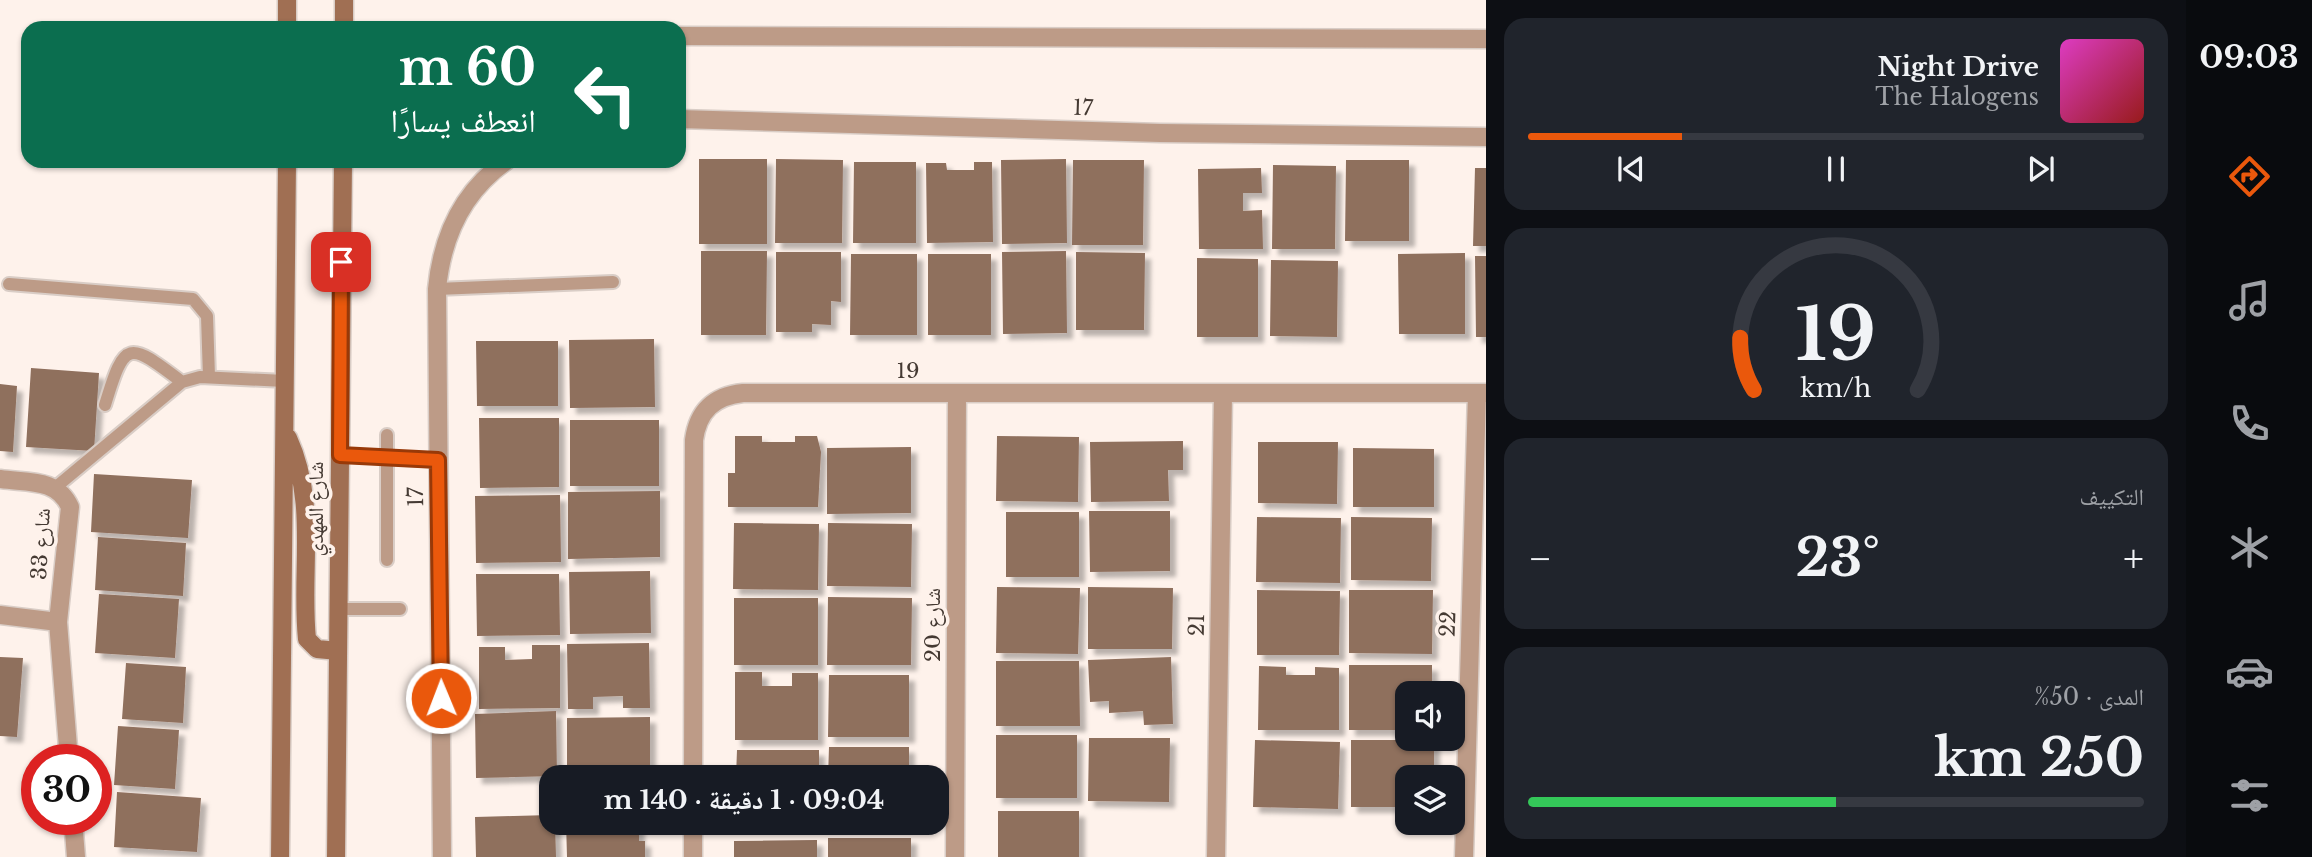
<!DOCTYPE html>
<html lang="ar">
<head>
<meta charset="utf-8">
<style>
	:root { --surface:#171b24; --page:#20242c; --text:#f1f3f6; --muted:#9ea1a6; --line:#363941; --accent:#ea580c }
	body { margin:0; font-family:"Libre Baskerville","Noto Naskh Arabic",serif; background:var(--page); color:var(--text); direction:rtl; height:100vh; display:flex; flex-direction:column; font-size:26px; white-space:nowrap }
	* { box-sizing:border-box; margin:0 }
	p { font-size:23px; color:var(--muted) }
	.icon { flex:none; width:38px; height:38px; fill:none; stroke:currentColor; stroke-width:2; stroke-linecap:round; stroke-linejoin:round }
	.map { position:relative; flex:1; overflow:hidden; direction:ltr }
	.panel { display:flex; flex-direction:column; gap:18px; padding:18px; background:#0d0f14; width:700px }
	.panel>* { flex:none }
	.top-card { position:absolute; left:21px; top:21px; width:665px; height:147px; border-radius:21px; box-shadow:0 2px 5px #0004; direction:rtl; background:#0b6e4f; color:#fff; overflow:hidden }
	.buttons { position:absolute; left:1395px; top:681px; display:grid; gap:14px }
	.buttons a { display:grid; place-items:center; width:70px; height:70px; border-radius:14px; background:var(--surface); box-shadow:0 2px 5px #0004; font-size:35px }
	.speed { position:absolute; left:21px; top:744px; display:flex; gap:14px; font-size:35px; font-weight:700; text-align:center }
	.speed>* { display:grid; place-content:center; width:91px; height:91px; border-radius:50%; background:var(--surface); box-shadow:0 2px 5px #0004; line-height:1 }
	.speed .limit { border:10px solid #d22; background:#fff; color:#111 }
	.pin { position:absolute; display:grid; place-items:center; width:60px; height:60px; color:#fff; margin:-30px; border-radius:14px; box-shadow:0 4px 10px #0006 }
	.me { position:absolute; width:77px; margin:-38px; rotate:359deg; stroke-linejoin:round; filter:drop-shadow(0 0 5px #0008) }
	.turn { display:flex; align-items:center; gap:24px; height:147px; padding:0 35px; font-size:32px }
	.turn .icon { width:91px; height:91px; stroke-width:2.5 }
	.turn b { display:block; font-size:49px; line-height:60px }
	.big { font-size:52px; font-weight:800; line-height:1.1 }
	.panel .tile { flex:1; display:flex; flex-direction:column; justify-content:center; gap:10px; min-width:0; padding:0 24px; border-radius:21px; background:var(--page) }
	.panel .dial { align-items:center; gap:0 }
	.dial svg { height:182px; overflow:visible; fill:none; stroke:var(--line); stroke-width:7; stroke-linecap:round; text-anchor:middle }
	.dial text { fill:var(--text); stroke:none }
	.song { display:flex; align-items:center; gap:21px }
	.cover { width:84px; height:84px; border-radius:10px; background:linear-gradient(135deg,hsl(310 70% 55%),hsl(0 70% 35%)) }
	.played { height:7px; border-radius:4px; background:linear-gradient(90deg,var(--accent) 25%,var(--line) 25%) }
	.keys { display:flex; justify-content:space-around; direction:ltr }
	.heat { display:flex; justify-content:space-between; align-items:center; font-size:38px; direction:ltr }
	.charge { height:10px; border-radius:5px; background:linear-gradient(90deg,#34c759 50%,var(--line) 0) }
	.trip { position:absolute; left:539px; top:765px; width:410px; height:70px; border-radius:21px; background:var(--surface); box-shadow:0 2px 5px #0004; font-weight:800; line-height:70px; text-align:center; direction:rtl }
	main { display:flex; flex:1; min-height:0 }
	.menu { display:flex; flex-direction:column; width:126px; justify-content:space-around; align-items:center; background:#090b0e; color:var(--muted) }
	.menu .icon { width:49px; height:49px }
	.menu .current { color:var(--accent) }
	.menu b { font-size:32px; color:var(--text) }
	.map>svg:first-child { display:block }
	.building { fill:#8f6f5d; filter:url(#shadow) }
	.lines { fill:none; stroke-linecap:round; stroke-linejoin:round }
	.service-casing { stroke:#d9cdc6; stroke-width:16 }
	.minor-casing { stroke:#d9cdc6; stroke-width:21 }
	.tertiary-casing { stroke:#d9cdc6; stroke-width:21 }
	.secondary-casing { stroke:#d9cdc6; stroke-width:21 }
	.service { stroke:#bd9b87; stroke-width:12 }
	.minor { stroke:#bd9b87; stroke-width:18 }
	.tertiary { stroke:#bd9b87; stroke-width:18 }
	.secondary { stroke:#a06f53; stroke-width:18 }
	.route-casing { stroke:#983908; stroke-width:18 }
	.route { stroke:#ea580c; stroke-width:12 }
	.labels { text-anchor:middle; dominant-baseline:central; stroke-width:7; stroke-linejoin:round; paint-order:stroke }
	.street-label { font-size:21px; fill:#453a33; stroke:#fef2eb }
</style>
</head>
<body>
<main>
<nav class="menu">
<b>09:03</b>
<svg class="icon current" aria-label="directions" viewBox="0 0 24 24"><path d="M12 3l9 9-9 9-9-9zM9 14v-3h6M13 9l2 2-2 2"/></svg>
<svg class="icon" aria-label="music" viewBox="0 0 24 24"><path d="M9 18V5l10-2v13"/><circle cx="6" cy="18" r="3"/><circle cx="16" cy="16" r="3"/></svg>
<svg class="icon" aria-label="phone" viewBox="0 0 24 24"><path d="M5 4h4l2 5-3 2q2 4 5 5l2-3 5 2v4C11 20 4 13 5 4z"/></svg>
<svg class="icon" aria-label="climate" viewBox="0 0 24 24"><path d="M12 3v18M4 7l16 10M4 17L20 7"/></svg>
<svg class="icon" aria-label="car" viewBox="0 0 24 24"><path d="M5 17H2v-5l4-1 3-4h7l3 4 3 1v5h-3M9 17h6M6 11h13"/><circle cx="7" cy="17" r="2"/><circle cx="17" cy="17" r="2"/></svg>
<svg class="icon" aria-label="filters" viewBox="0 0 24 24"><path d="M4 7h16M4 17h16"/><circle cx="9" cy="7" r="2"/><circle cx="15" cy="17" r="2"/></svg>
</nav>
<section class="panel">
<div class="tile">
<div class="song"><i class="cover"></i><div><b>Night Drive</b><p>The Halogens</p></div></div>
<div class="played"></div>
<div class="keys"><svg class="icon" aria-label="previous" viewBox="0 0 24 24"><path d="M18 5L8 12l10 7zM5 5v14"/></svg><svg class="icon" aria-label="pause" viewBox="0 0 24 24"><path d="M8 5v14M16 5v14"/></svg><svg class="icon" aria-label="next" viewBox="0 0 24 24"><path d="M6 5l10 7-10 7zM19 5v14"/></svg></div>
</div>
<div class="tile dial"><svg viewBox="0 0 100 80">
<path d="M14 69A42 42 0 1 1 86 69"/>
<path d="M14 69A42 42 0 0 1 8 46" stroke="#ea580c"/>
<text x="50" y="56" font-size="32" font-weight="700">19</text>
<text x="50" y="72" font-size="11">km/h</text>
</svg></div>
<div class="tile"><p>التكييف</p>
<div class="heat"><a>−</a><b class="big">23°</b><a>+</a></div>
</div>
<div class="tile"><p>المدى · 50%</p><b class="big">250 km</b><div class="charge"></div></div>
</section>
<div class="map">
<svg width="1486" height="857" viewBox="0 0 1486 857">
	<defs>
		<filter id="shadow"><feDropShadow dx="6" dy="6" stdDeviation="2" flood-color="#0004"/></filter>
	</defs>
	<rect width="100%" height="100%" fill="#fef2eb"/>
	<path class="building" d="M699,159H767V244H699Z
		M776,159L843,160L842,243H775Z
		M1066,159L1067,243L1002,244L1001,160Z
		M1073,160H1144L1143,245H1072Z
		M1346,160H1409V241H1345Z
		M854,162H916V243H853Z
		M974,162H992L993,242L927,243L926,163H946L947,170H974Z
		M1273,165L1336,166L1335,249H1272Z
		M1261,168L1262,193H1243V211L1262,210L1263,249H1199L1198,169Z
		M1475,168H1486V246H1473Z
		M701,251H767L766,335H701Z
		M1066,251L1067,333L1003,334L1002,252Z
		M776,252H841V302L831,301V325L812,324V332H776Z
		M1076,252L1145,253L1144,330H1076Z
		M1465,253V334H1399L1398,254Z
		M851,254H917V335H850Z
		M928,254H991V335H928Z
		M1475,256H1486V337H1476Z
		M1197,258L1258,259V337H1197Z
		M1271,260L1338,261L1337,337L1270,336Z
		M654,339L655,407L570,408L569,340Z
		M476,341H558V406H477Z
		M31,368L99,373L94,451L26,447Z
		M0,384L17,386L13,452L0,451Z
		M479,418H559V487L480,488Z
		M570,420H659V486H570Z
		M735,436H762V442H795V436H817L821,452L818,507H728V473H735Z
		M997,436L1079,437L1078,502L996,501Z
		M1183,441V470H1168L1169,501L1091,502L1090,442Z
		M1258,442H1338L1337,504L1258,503Z
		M911,447V513L827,514V448Z
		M1353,448L1434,449V507H1353Z
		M94,474L192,480L188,538L91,532Z
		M660,491V557L568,559V492Z
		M560,495L561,562L476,563L475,496Z
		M1089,511H1170V571L1090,572Z
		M1006,512H1079V577H1006Z
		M1257,517L1341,518L1340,583L1256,582Z
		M1351,517L1432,518L1431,581L1351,580Z
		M734,523L819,524L818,590L733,589Z
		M828,523L912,524L911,587L827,586Z
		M98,537L186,543L183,596L95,590Z
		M650,571L651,633L570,634L569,572Z
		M476,574H559L560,635L477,636Z
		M997,587L1080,588L1078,654L996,653Z
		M1088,587L1173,588L1172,649H1088Z
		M1257,590L1340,591L1339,655H1257Z
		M1349,590H1433L1432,654L1349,653Z
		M99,594L179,599L175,658L95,653Z
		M828,597L912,598L911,665H827Z
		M734,598H818V665H734Z
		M649,643L650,708H623V696L593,697V709H568L567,644Z
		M532,645H560V708L479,709V647H505V660L532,659Z
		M0,657L23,658L17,737L0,736Z
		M1171,657L1173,724L1144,725L1143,711L1109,713V701L1090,702L1088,660Z
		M996,661H1079L1080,726H996Z
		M126,663L186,667L183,723L122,719Z
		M1349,665H1432V693H1407V730H1349Z
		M1259,666L1286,667V675H1315V667L1339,668V730H1258Z
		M735,672H762V686H792V673H818V740H735Z
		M829,675H909V737H828Z
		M556,711L557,776L476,778L475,714Z
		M650,717V777H567V718Z
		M118,726L179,730L175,789L114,785Z
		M996,735H1077V798H996Z
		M1089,738H1170L1169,802L1088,801Z
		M1255,740L1340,742L1338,809L1253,807Z
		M1351,740H1434V777H1407V807H1351Z
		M829,747H909V777H828Z
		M737,750H819V777H736Z
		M117,792L201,798L197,852L114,847Z
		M998,811H1079V857H998Z
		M551,815V822H555L556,857H476L475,817Z
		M566,822H639V841H645V857H567Z
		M828,838H911V857H828Z
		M817,840V857H734V841Z"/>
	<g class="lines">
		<defs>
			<path id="service" d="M9,284L193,299L207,316L209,377
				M437,289L613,282
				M105,405C125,339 128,341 182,382
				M339,455L438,461
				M56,487L182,382L200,377L285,381
				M387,560V435
				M338,609H400"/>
			<path id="minor" d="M679,119L1160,133L1486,137
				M0,479C28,483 57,478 70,507L58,622L69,760
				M0,615L58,622
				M693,777L694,440C698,411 714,396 743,393H1486
				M73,819L76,857
				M442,857L437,289C442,236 462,192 506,161
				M693,857V822
				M955,857L957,393
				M1216,857L1223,393
				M1464,857L1477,393"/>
			<path id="tertiary" d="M679,36L1486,39"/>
			<path id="secondary" d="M287,0V28
				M344,0V28
				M288,438C318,503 300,571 307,639L317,649L338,651
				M280,857L287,161
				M336,857L343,161"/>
		</defs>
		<use href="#service" class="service-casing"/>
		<use href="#minor" class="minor-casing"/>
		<use href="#tertiary" class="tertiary-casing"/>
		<use href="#secondary" class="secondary-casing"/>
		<use href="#service" class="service"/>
		<use href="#minor" class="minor"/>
		<use href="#tertiary" class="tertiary"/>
		<use href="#secondary" class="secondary"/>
	</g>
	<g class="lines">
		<defs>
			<path id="route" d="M341,262L340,455L438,460L441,698"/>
		</defs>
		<use href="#route" class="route-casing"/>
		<use href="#route" class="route"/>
	</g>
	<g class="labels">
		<g class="street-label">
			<text transform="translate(1083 108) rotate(2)">17</text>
			<text x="908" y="371">19</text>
			<text transform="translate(416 497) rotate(-91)">17</text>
			<text transform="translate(316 509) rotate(-90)">شارع المهدي</text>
			<text transform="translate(41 544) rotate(-87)">شارع 33</text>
			<text transform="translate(1448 624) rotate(-88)">22</text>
			<text transform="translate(933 625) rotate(-90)">شارع 20</text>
			<text transform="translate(1197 625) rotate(-89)">21</text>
		</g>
	</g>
</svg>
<div class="buttons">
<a><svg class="icon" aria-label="sound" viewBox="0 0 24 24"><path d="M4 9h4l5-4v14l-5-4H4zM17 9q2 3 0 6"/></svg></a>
<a><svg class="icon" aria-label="layers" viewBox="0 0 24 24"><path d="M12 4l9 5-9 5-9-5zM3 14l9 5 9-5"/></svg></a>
</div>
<div class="speed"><div class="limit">30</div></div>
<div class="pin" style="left:341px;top:262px;background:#d93025"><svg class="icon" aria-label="arrive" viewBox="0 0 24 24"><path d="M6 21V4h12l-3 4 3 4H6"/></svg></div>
<svg class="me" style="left:441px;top:698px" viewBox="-20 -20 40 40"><circle r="17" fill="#ea580c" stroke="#fff" stroke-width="3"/><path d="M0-11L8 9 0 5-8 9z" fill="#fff"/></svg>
<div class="trip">09:04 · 1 دقيقة · 140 m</div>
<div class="top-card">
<div class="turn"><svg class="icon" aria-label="left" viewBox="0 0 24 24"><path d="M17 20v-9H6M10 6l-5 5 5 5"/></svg><div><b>60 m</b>انعطف يسارًا</div></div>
</div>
</div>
</main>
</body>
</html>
